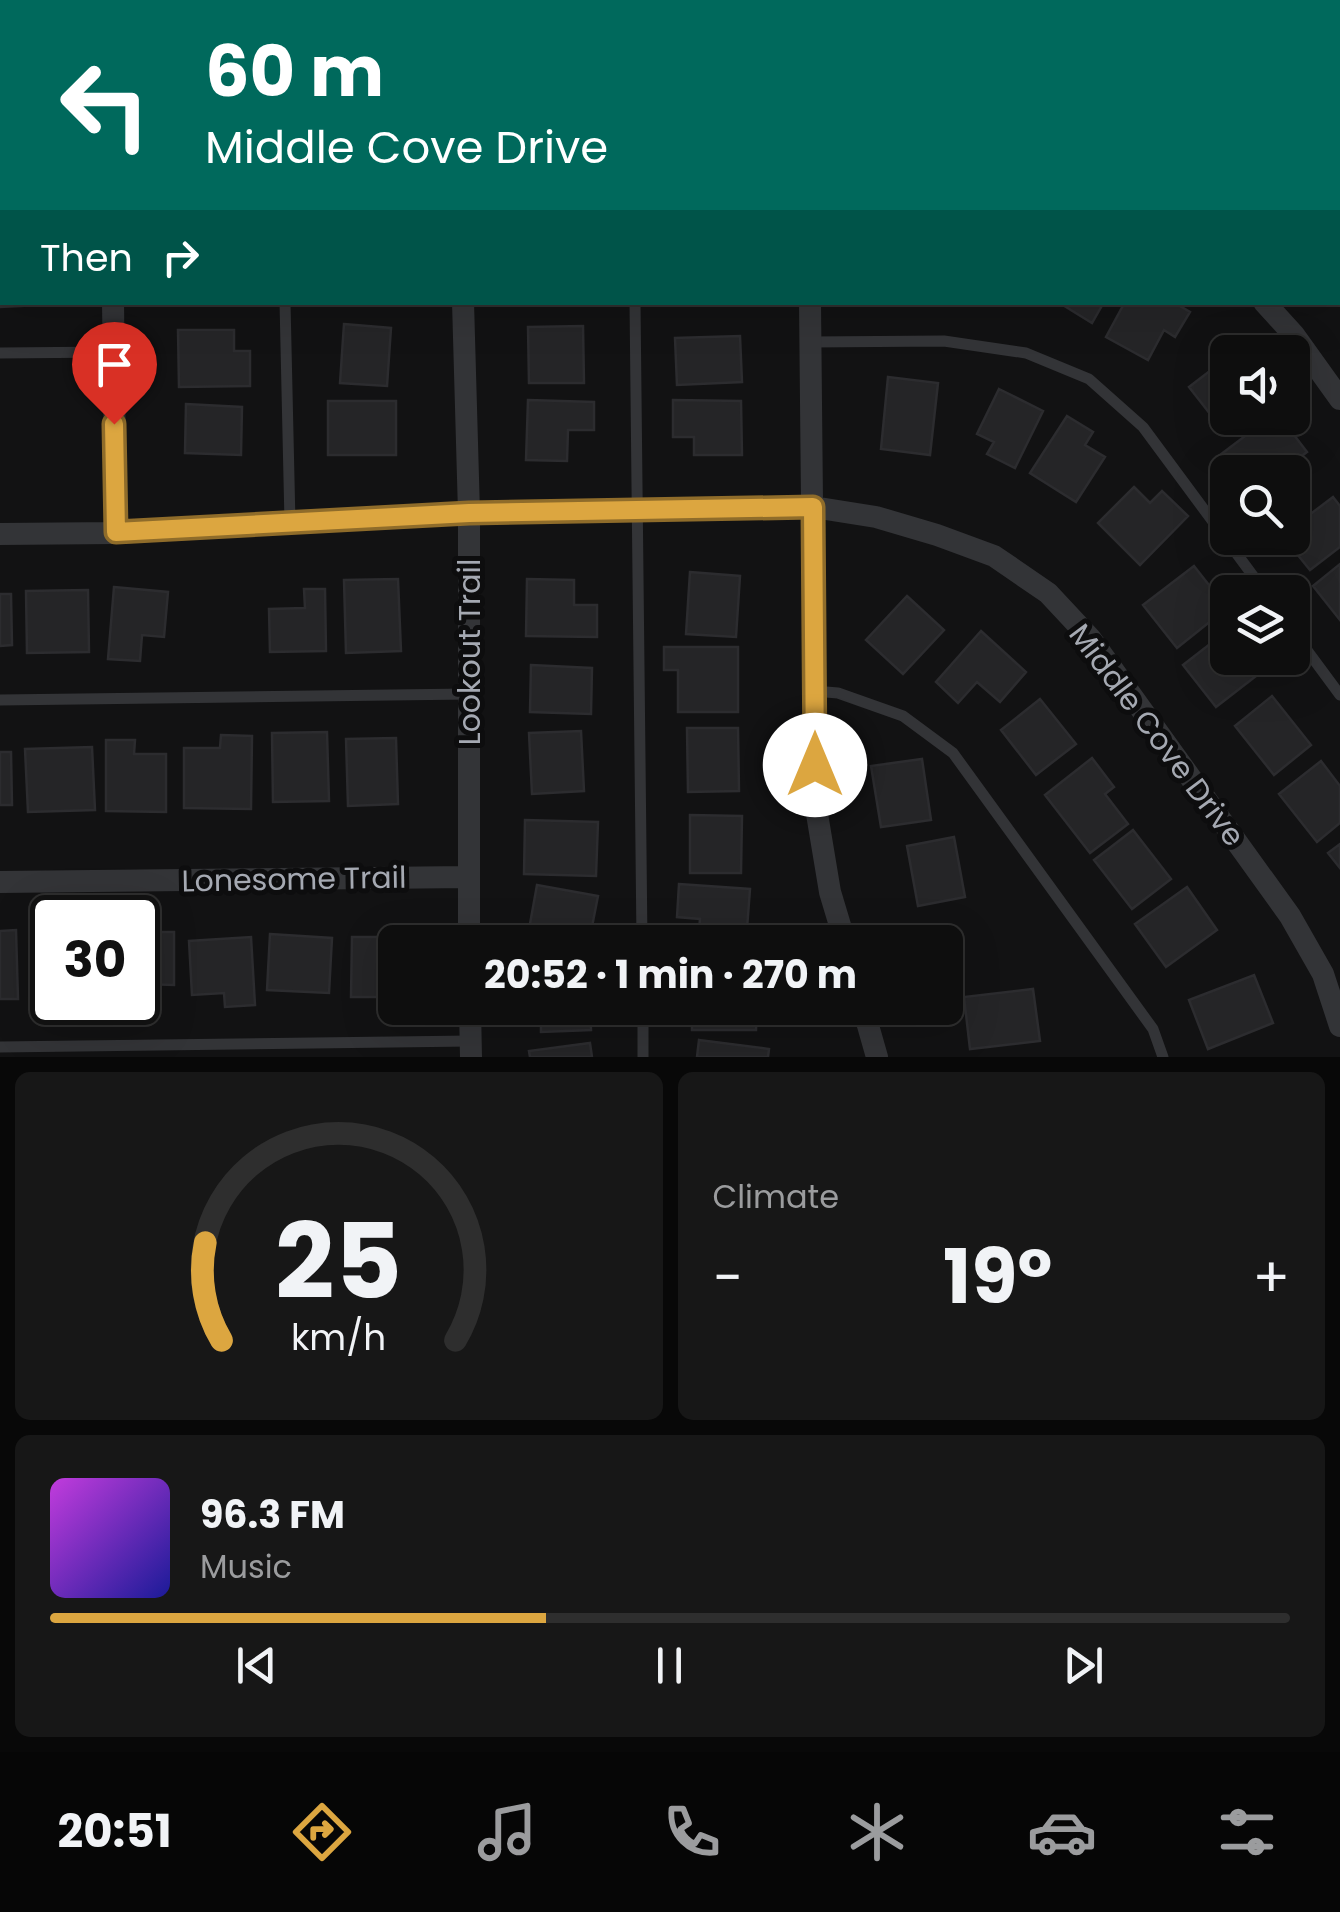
<!DOCTYPE html>
<html lang="en">
<head>
<meta charset="utf-8">
<style>
	:root { --surface:#0e0e0e; --page:#171717; --text:#f1f3f6; --muted:#9b9c9e; --line:#2e2e2e; --accent:#dca640 }
	body { margin:0; font-family:Poppins,sans-serif; background:var(--page); color:var(--text); height:100vh; display:flex; flex-direction:column; font-size:38px; white-space:nowrap }
	* { box-sizing:border-box; margin:0 }
	p { font-size:32px; color:var(--muted) }
	.icon { flex:none; width:55px; height:55px; fill:none; stroke:currentColor; stroke-width:2; stroke-linecap:round; stroke-linejoin:round }
	.map { position:relative; height:1057px; overflow:hidden }
	.sheet { display:flex; flex-direction:column; gap:15px; padding:15px; background:#080808; flex:1 }
	.sheet>* { flex:none }
	.top-card { position:absolute; left:0px; top:0px; width:1340px; height:305px; box-shadow:0 10px 40px #0002,0 0 0 2px var(--line); background:#00695c; color:#fff; overflow:hidden }
	.tools { position:absolute; left:1210px; top:335px; display:grid; gap:20px }
	.tools a { display:grid; place-items:center; width:100px; height:100px; border-radius:15px; background:var(--surface); box-shadow:0 10px 40px #0002,0 0 0 2px var(--line); font-size:50px }
	.speed { position:absolute; left:30px; top:895px; display:flex; gap:20px; font-size:50px; font-weight:700; text-align:center }
	.speed>* { display:grid; place-content:center; width:130px; height:130px; border-radius:50%; background:var(--surface); box-shadow:0 10px 40px #0002,0 0 0 2px var(--line); line-height:1 }
	.speed .limit { border:5px solid #111; border-radius:15px; background:#fff; color:#111 }
	.pin { position:absolute; display:grid; place-items:center; width:85px; height:85px; color:#fff; margin:-102px -42px; border-radius:50% 50% 50% 0; rotate:-45deg; box-shadow:0 0 10px #0007 }
	.pin .icon { rotate:45deg }
	.me { position:absolute; width:110px; margin:-55px; rotate:0deg; stroke-linejoin:round; filter:drop-shadow(0 0 8px #0008) }
	.turn { display:flex; align-items:center; gap:35px; height:210px; padding:0 40px; font-size:45px }
	.turn .icon { width:130px; height:130px; stroke-width:2.5 }
	.turn b { display:block; font-size:70px; line-height:85px }
	.then { display:flex; align-items:center; height:95px; padding:0 40px; background:#0003; gap:20px; font-size:38px }
	.big { font-size:75px; font-weight:700; line-height:1.1 }
	.sheet .card { flex:1; display:flex; flex-direction:column; justify-content:center; gap:15px; min-width:0; padding:0 35px; border-radius:15px; background:var(--page) }
	.sheet .dial { align-items:center; gap:0 }
	.dial svg { height:260px; overflow:visible; fill:none; stroke:var(--line); stroke-width:7; stroke-linecap:round; text-anchor:middle }
	.dial text { fill:var(--text); stroke:none }
	.song { display:flex; align-items:center; gap:30px }
	.cover { width:120px; height:120px; border-radius:15px; background:linear-gradient(135deg,hsl(290 70% 55%),hsl(240 70% 35%)) }
	.played { height:10px; border-radius:5px; background:linear-gradient(90deg,var(--accent) 40%,var(--line) 40%) }
	.keys { display:flex; justify-content:space-around; direction:ltr }
	.heat { display:flex; justify-content:space-between; align-items:center; font-size:55px; direction:ltr }
	.sheet .tiles { flex:1; display:grid; gap:15px; grid-template-columns:1fr 1fr }
	.card:last-child { grid-column:span 2 }
	.trip { position:absolute; left:378px; top:925px; width:585px; height:100px; border-radius:15px; background:var(--surface); box-shadow:0 10px 40px #0002,0 0 0 2px var(--line); font-weight:700; line-height:100px; text-align:center }
	.dock { display:flex; height:160px; justify-content:space-around; align-items:center; background:#060606; color:var(--muted) }
	.dock .icon { width:70px; height:70px }
	.dock .on { color:var(--accent) }
	.dock b { font-size:45px; color:var(--text) }
	.map>svg:first-child { display:block }
	.building { fill:#252527; stroke:#2c2c2f; stroke-width:2.5 }
	.lines { fill:none; stroke-linecap:round; stroke-linejoin:round }
	.service { stroke:#333437; stroke-width:11 }
	.minor { stroke:#333437; stroke-width:22 }
	.primary { stroke:#4f5156; stroke-width:35 }
	.route-casing { stroke:#8f6c2a; stroke-width:25 }
	.route { stroke:#dca640; stroke-width:18 }
	.labels { text-anchor:middle; dominant-baseline:central; stroke-width:10; stroke-linejoin:round; paint-order:stroke }
	.street-label { font-size:30px; fill:#a5a9b2; stroke:#0d0d0e }
</style>
</head>
<body>
<div class="map">
<svg width="1340" height="1057" viewBox="0 0 1340 1057">
	<rect width="100%" height="100%" fill="#121213"/>
	<path class="building" d="M0,41H2V109H0Z
		M1338,182L1340,184V220L1338,223Z
		M0,242H2V302L59,304L0,307Z
		M1058,302H1104L1092,323Z
		M1125,302H1173L1190,312L1175,337L1164,330L1148,360L1106,337Z
		M344,324L391,328L387,386L340,383Z
		M583,326L584,383H529L528,327Z
		M178,330H234V351H250V386L179,387Z
		M740,336L742,382L677,385L675,338Z
		M1228,357V418H1245L1225,433L1189,387Z
		M888,377L938,383L930,455L881,449Z
		M999,389L1043,411L1015,468L987,454L994,442L977,434Z
		M528,400L594,402V430H568L567,461L526,460Z
		M673,400L741,401L742,455H694V437H673Z
		M328,401H396V455H328Z
		M186,404L242,407L241,455L185,453Z
		M1067,416L1093,432L1085,445L1105,457L1076,502L1030,473Z
		M1269,418H1281L1307,452L1280,472H1234L1220,455Z
		M1134,487L1150,503L1162,491L1188,516L1140,565L1098,523Z
		M1333,497L1340,506V547L1310,570L1284,538H1292V528Z
		M1340,564V620L1313,586Z
		M1194,566L1227,608L1177,648L1143,605Z
		M690,572L740,576L736,637L686,634Z
		M398,579L401,651L346,653L344,580Z
		M527,579L574,580V605H597V637L526,636Z
		M114,587L168,592L164,637L142,635L140,661L108,659Z
		M304,589H325L326,651L270,652L269,609L305,608Z
		M88,590L89,652L27,653L26,591Z
		M0,594H11L12,645L0,646Z
		M907,596L944,630L903,674L866,640Z
		M1228,630V658H1271L1274,662L1216,707L1183,665Z
		M981,631L1026,672L1000,702L977,682L958,703L936,682Z
		M664,647H738V712H678V670H664Z
		M531,665L592,668L591,714L530,712Z
		M1272,696L1311,745L1274,775L1235,726Z
		M1040,699L1076,744L1036,775L1001,730Z
		M687,728H738L739,791L688,792Z
		M581,731L584,791L532,794L529,733Z
		M327,732L329,801L273,802L272,733Z
		M221,735L252,736L251,809L184,808V748H220Z
		M396,738L398,804L348,806L346,739Z
		M106,740H135L134,754H166V812L106,811Z
		M92,747L95,810L28,812L25,749Z
		M0,752H11L12,805H0Z
		M1092,758L1114,787L1105,794L1128,824L1090,853L1045,795Z
		M922,759L931,820L881,827L871,766Z
		M1321,761L1340,786V823L1317,842L1279,794Z
		M690,815L742,816L741,873H690Z
		M525,820L598,822L596,876L524,874Z
		M1133,830L1171,879L1132,909L1094,860Z
		M954,837L965,897L918,906L907,846Z
		M1340,844V868L1328,853Z
		M679,884L750,889L746,942H698L700,919L677,917Z
		M537,885L598,896L589,942H568L528,935Z
		M1187,887L1217,930L1166,967L1135,924Z
		M16,930L18,999H0V931Z
		M138,932H174V985L142,984V1001H138Z
		M270,934L332,938L329,993L267,990Z
		M52,935V999L36,1000L31,937Z
		M251,937L255,1005L225,1007L224,993L192,995L189,941Z
		M352,937H399V942H395V997H351Z
		M1254,975L1273,1023L1208,1049L1189,1000Z
		M1033,989L1040,1041L970,1049L964,997Z
		M541,1008H590L591,1030L541,1032Z
		M692,1008H757L756,1030H692Z
		M699,1040L769,1049L768,1057H697Z
		M590,1043L592,1057H530L529,1051Z"/>
	<g class="lines">
		<path class="service" d="M1187,0L1192,2
			M646,2L788,0
			M0,7H2
			M1338,120L1340,122
			M285,302L290,523
			M635,302L642,942
			M811,342L944,341L1026,353L1089,379L1143,427L1265,592
			M0,353L113,352
			M1292,630L1340,695
			M814,691L838,693L903,716L953,753L1153,1029L1163,1057
			M0,700L469,694
			M643,1008V1057
			M0,1047L471,1041"/>
		<path class="minor" d="M436,0V2
			M0,191H2
			M113,302L116,533
			M463,302L469,513V942
			M810,302L815,802L830,892L845,942
			M1264,302L1294,335L1340,399
			M0,534L116,533L469,513L813,507L876,517L937,535L994,556L1048,593L1090,638L1290,916L1323,974L1340,1026
			M0,882L468,877
			M470,1008L471,1057
			M863,1008L877,1057"/>
		<path class="primary" d="M1334,0L1336,2"/>
	</g>
	<g class="lines">
		<defs>
			<path id="route" d="M114,424L116,532L469,513L813,507L815,765"/>
		</defs>
		<use href="#route" class="route-casing"/>
		<use href="#route" class="route"/>
	</g>
	<g class="labels">
		<g class="street-label">
			<text transform="translate(469 652) rotate(-90)">Lookout Trail</text>
			<text transform="translate(1157 735) rotate(53)">Middle Cove Drive</text>
			<text transform="translate(294 879) rotate(-1)">Lonesome Trail</text>
		</g>
	</g>
</svg>
<div class="tools">
<a><svg class="icon" aria-label="sound" viewBox="0 0 24 24"><path d="M4 9h4l5-4v14l-5-4H4zM17 9q2 3 0 6"/></svg></a>
<a><svg class="icon" aria-label="search" viewBox="0 0 24 24"><circle cx="10" cy="10" r="6"/><path d="M15 15l6 6"/></svg></a>
<a><svg class="icon" aria-label="layers" viewBox="0 0 24 24"><path d="M12 4l9 5-9 5-9-5zM3 14l9 5 9-5"/></svg></a>
</div>
<div class="speed"><div class="limit">30</div></div>
<div class="pin" style="left:114px;top:424px;background:#d93025"><svg class="icon" aria-label="arrive" viewBox="0 0 24 24"><path d="M6 21V4h12l-3 4 3 4H6"/></svg></div>
<svg class="me" style="left:815px;top:765px" viewBox="-20 -20 40 40"><circle r="19" fill="#fff"/><path d="M0-13L10 11 0 6-10 11z" fill="#dca640"/></svg>
<div class="trip">20:52 · 1 min · 270 m</div>
<div class="top-card">
<div class="turn"><svg class="icon" aria-label="left" viewBox="0 0 24 24"><path d="M17 20v-9H6M10 6l-5 5 5 5"/></svg><div><b>60 m</b>Middle Cove Drive</div></div>
<div class="then">Then<svg class="icon" aria-label="right" viewBox="0 0 24 24"><path d="M7 20v-9h11M14 6l5 5-5 5"/></svg></div>
</div>
</div>
<section class="sheet">
<div class="tiles">
<div class="card dial"><svg viewBox="0 0 100 80">
<path d="M14 69A42 42 0 1 1 86 69"/>
<path d="M14 69A42 42 0 0 1 9 39" stroke="#dca640"/>
<text x="50" y="56" font-size="32" font-weight="700">25</text>
<text x="50" y="72" font-size="11">km/h</text>
</svg></div>
<div class="card"><p>Climate</p>
<div class="heat"><a>−</a><b class="big">19°</b><a>+</a></div>
</div>
<div class="card">
<div class="song"><i class="cover"></i><div><b>96.3 FM</b><p>Music</p></div></div>
<div class="played"></div>
<div class="keys"><svg class="icon" aria-label="previous" viewBox="0 0 24 24"><path d="M18 5L8 12l10 7zM5 5v14"/></svg><svg class="icon" aria-label="pause" viewBox="0 0 24 24"><path d="M8 5v14M16 5v14"/></svg><svg class="icon" aria-label="next" viewBox="0 0 24 24"><path d="M6 5l10 7-10 7zM19 5v14"/></svg></div>
</div>
</div>
</section>
<nav class="dock">
<b>20:51</b>
<svg class="icon on" aria-label="directions" viewBox="0 0 24 24"><path d="M12 3l9 9-9 9-9-9zM9 14v-3h6M13 9l2 2-2 2"/></svg>
<svg class="icon" aria-label="music" viewBox="0 0 24 24"><path d="M9 18V5l10-2v13"/><circle cx="6" cy="18" r="3"/><circle cx="16" cy="16" r="3"/></svg>
<svg class="icon" aria-label="phone" viewBox="0 0 24 24"><path d="M5 4h4l2 5-3 2q2 4 5 5l2-3 5 2v4C11 20 4 13 5 4z"/></svg>
<svg class="icon" aria-label="climate" viewBox="0 0 24 24"><path d="M12 3v18M4 7l16 10M4 17L20 7"/></svg>
<svg class="icon" aria-label="car" viewBox="0 0 24 24"><path d="M5 17H2v-5l4-1 3-4h7l3 4 3 1v5h-3M9 17h6M6 11h13"/><circle cx="7" cy="17" r="2"/><circle cx="17" cy="17" r="2"/></svg>
<svg class="icon" aria-label="filters" viewBox="0 0 24 24"><path d="M4 7h16M4 17h16"/><circle cx="9" cy="7" r="2"/><circle cx="15" cy="17" r="2"/></svg>
</nav>
</body>
</html>
